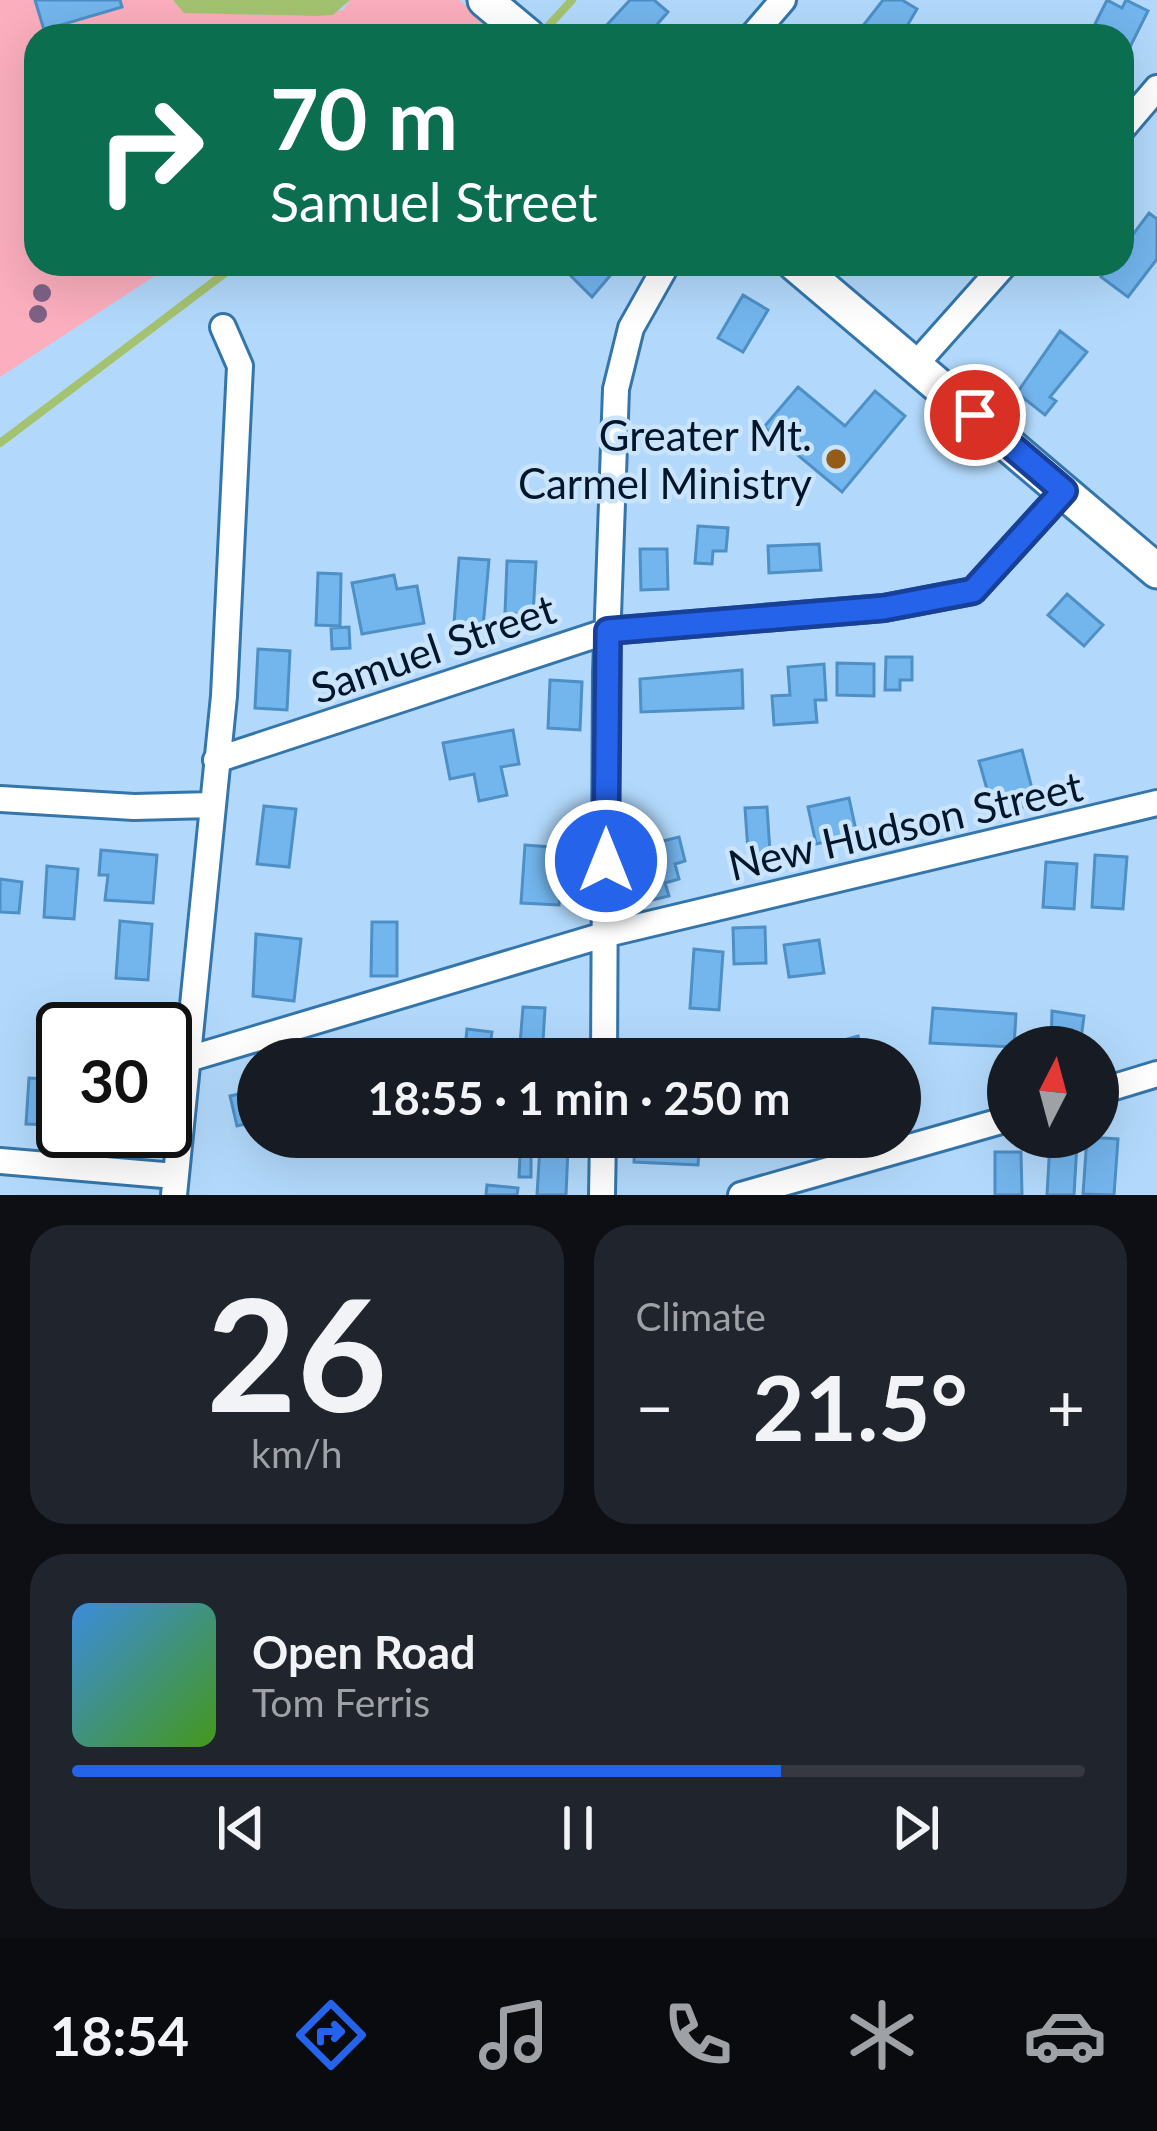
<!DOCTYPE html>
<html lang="en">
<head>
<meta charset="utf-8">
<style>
	:root { --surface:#171b24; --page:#20242c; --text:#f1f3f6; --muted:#9ea1a6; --line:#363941; --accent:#2563eb }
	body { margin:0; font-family:Lato,sans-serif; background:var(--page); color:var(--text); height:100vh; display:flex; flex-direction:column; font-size:45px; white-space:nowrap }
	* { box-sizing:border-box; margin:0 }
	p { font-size:39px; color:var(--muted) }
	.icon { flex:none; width:66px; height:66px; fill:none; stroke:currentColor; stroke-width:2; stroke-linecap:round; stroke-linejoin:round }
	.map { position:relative; height:1195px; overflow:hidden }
	.details { display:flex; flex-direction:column; gap:30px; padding:30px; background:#0d0f14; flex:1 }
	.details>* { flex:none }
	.top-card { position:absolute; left:24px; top:24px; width:1110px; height:252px; border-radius:36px; box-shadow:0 12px 48px #0002; background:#0b6e4f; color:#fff; overflow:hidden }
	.needle { width:78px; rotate:6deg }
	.buttons { position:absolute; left:987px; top:1026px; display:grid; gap:24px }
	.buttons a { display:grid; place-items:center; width:132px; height:132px; border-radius:50%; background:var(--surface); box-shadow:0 12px 48px #0002; font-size:60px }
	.speed { position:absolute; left:36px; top:1002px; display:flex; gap:24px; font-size:60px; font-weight:700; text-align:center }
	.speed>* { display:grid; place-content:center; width:156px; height:156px; border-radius:50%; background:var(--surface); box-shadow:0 12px 48px #0002; line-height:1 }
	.speed .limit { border:6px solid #111; border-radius:18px; background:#fff; color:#111 }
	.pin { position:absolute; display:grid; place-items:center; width:102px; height:102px; color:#fff; margin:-51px; border:6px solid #fff; border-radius:50%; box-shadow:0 3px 12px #0007 }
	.me { position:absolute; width:132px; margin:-66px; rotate:0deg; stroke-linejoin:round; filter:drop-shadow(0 0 9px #0008) }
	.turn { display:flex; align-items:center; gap:42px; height:252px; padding:0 48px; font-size:54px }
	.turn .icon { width:156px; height:156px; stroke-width:2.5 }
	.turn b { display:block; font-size:84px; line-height:102px }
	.big { font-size:90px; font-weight:700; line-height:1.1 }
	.details .card { flex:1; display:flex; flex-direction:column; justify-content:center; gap:18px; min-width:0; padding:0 42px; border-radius:36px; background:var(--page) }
	.details .dial { align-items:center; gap:0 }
	.dial b { font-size:156px; line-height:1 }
	.song { display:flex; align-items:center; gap:36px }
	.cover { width:144px; height:144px; border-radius:18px; background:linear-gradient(135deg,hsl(210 70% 55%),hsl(100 70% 35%)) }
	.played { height:12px; border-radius:6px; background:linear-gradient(90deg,var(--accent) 70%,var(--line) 70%) }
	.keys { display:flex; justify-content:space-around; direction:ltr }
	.heat { display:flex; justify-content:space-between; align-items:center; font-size:66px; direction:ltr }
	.details .tiles { flex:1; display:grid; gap:30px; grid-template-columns:1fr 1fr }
	.card:last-child { grid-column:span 2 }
	.trip { position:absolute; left:237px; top:1038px; width:684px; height:120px; border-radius:60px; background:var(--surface); box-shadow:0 12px 48px #0002; font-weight:700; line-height:120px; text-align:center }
	.dock { display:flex; height:192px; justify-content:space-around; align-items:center; background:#090b0e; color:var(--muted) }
	.dock .icon { width:84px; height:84px }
	.dock .on { color:var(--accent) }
	.dock b { font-size:54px; color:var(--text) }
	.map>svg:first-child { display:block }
	.green { fill:#fbaebd }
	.water { fill:#a4c370 }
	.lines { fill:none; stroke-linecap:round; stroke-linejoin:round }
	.stream { stroke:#a4c370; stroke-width:8 }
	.building { fill:#73b5ed; stroke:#4e8fc5; stroke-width:3 }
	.minor-casing { stroke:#3476ab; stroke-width:30 }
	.tertiary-casing { stroke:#3476ab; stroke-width:39 }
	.minor { stroke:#fff; stroke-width:24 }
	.tertiary { stroke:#fff; stroke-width:33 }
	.tree { fill:#7e6284 }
	.route-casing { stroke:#184099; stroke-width:30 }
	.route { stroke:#2563eb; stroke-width:21 }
	.poi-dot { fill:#945c17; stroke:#cae4fc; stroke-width:4.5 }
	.labels { text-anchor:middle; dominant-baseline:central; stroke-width:9; stroke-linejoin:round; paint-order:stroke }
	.poi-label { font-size:42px; fill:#00162a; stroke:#cae4fc; text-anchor:end }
	.street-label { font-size:42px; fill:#00162a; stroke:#cae4fc }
</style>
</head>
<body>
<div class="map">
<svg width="1157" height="1195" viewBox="0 0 1157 1195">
	<rect width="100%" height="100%" fill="#b2d9fc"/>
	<path class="green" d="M0,0H35L44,30L122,7L120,0H173L195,13L315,16L343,10L350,0H459L503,36H36V264H173L0,377Z"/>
	<path class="water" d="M173,0H350L333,15L315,16L184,13Z"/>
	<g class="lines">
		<path class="stream" d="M540,35L572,0
			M0,443L237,264"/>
	</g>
	<path class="building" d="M35,0H120L122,7L44,30Z
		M630,0H654L668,12L647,36H614L605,27Z
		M883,0H902L917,9L901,36H855Z
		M1107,0L1122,8L1126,0L1148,11L1126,55L1122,36H1089Z
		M1149,213L1157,219V259L1128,297L1101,277L1111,264H1122V249Z
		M559,264H620L592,297Z
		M743,295L768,310L743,352L718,338Z
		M1060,331L1087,352L1050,397L1056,401L1045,415L1017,393Z
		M798,387L845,426L875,391L905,416L842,492L764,427Z
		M698,526L728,528L726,551H713L712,564L695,563Z
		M819,544L821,570L769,573L768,546Z
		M640,549H667L668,589L641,590Z
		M459,558L489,560L483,627L454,624Z
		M507,561L536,562L533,615L505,613Z
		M318,573L341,574L340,626L316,625Z
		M394,575L397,589L417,586L424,623L362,634L352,583Z
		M1067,594L1103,625L1084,646L1048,615Z
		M349,627L350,648L332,649L331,628Z
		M258,649L290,651L287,710L255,708Z
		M886,657H912V680H900V690H885Z
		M837,663L874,664V696L837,695Z
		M824,664L826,700H815L817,722L774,725L772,696L790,695L788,667Z
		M742,670L743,708L641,712L640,679Z
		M550,680L582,682L580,730L548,728Z
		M513,730L519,764L501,767L507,795L479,801L474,774L450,779L443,743Z
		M1022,750L1036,804L1015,809L1011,795L990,800L979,761Z
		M849,798L857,835L816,844L808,807Z
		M264,806L296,809L289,867L257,864Z
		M767,807L771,867L755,868L754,851H748L745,808Z
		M679,837L685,861L675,864L679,879L665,883L669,896L640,903L626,850Z
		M525,845L563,848L559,905L521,903Z
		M101,850L157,855L153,903L105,900L108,875H99Z
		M1095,855L1127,857L1123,909L1092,907Z
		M1046,862L1077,864L1074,909L1043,907Z
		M47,866L78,869L74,919L44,917Z
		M0,879L22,882L19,913L0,912Z
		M120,921L152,924L148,980L116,978Z
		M372,922H397V976H371Z
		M765,927L766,963L734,964L733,928Z
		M256,934L301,939L294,1001L253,996Z
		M819,940L824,973L789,977L784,945Z
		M694,949L723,952L719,1010L690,1008Z
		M523,1007L545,1008L542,1058L519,1057Z
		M933,1008L1016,1014L1014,1047L930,1043Z
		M1052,1011L1084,1016L1080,1047H1051Z
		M467,1029L492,1032L488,1059H464Z
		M858,1036L864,1059H840L836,1042Z
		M29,1078L58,1080L55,1125L26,1124Z
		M258,1090V1121L237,1126L230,1096Z
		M635,1137H700L698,1165L634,1162Z
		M735,1137H770V1155L736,1156Z
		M1087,1137L1118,1139L1114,1195L1083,1194Z
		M1050,1142L1077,1143L1074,1195H1047Z
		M540,1146L568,1148L566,1195H537Z
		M995,1152H1021L1022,1195H995Z
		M520,1155L531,1156V1177H519Z
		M487,1185L518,1188L517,1195H486Z"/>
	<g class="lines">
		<defs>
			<path id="minor" d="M752,36L783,0
				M1122,129L1157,88
				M916,364L1005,264
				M216,760L608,631L884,608L973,591L1064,491
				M0,799L134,807L212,805
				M604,1059L606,672L616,389L631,328L667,264
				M185,1060L607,934L1157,803
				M1098,1092L1157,1074
				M0,1161L175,1176
				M174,1195L224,696L240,366L223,327
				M602,1195L603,1137
				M741,1195L1008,1119"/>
			<path id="tertiary" d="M485,0L528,36
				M795,264L1157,571"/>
		</defs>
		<use href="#minor" class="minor-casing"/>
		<use href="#tertiary" class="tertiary-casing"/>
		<use href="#minor" class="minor"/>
		<use href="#tertiary" class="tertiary"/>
	</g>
	<g class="tree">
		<circle cx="42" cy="293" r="9"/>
		<circle cx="38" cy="314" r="9"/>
	</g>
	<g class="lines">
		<defs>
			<path id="route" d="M606,861L608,631L884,608L973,591L1064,491L975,415"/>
		</defs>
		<use href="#route" class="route-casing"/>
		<use href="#route" class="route"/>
	</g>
	<circle class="poi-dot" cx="836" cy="459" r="12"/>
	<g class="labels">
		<g class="poi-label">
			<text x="812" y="435">Greater Mt.<tspan x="812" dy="48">Carmel Ministry</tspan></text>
		</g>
		<g class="street-label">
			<text transform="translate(433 648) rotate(-19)">Samuel Street</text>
			<text transform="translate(905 825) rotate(-13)">New Hudson Street</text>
		</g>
	</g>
</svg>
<div class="buttons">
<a><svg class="needle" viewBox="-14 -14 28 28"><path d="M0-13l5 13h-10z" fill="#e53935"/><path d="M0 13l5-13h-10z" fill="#9ea1a6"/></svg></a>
</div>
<div class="speed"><div class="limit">30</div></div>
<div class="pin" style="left:975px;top:415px;background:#d93025"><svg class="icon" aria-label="arrive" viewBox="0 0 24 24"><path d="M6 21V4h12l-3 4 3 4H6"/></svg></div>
<svg class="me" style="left:606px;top:861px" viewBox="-20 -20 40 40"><circle r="17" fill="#2563eb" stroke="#fff" stroke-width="3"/><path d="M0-11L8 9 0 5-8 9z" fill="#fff"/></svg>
<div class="trip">18:55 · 1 min · 250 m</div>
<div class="top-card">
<div class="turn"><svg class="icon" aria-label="right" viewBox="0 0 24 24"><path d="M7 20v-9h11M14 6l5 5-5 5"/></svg><div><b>70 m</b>Samuel Street</div></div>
</div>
</div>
<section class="details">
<div class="tiles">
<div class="card dial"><b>26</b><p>km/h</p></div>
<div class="card"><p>Climate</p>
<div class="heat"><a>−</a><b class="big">21.5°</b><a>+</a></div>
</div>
<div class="card">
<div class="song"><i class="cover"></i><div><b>Open Road</b><p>Tom Ferris</p></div></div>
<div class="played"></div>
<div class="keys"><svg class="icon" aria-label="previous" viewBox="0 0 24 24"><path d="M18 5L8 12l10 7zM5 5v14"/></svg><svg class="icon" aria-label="pause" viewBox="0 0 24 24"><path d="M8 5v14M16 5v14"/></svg><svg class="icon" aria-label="next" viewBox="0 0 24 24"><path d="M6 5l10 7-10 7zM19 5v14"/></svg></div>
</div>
</div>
</section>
<nav class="dock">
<b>18:54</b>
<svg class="icon on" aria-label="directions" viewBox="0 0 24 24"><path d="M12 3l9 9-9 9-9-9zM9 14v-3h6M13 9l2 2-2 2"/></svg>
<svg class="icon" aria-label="music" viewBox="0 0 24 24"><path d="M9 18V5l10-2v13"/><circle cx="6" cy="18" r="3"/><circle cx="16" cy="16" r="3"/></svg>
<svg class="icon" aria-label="phone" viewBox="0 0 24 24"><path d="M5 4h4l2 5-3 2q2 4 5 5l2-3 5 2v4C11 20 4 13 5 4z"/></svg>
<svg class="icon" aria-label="climate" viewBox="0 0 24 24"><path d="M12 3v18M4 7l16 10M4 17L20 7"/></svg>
<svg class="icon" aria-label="car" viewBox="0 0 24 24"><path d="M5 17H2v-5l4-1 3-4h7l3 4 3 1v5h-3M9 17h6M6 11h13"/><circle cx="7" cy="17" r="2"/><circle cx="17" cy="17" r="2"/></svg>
</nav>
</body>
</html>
